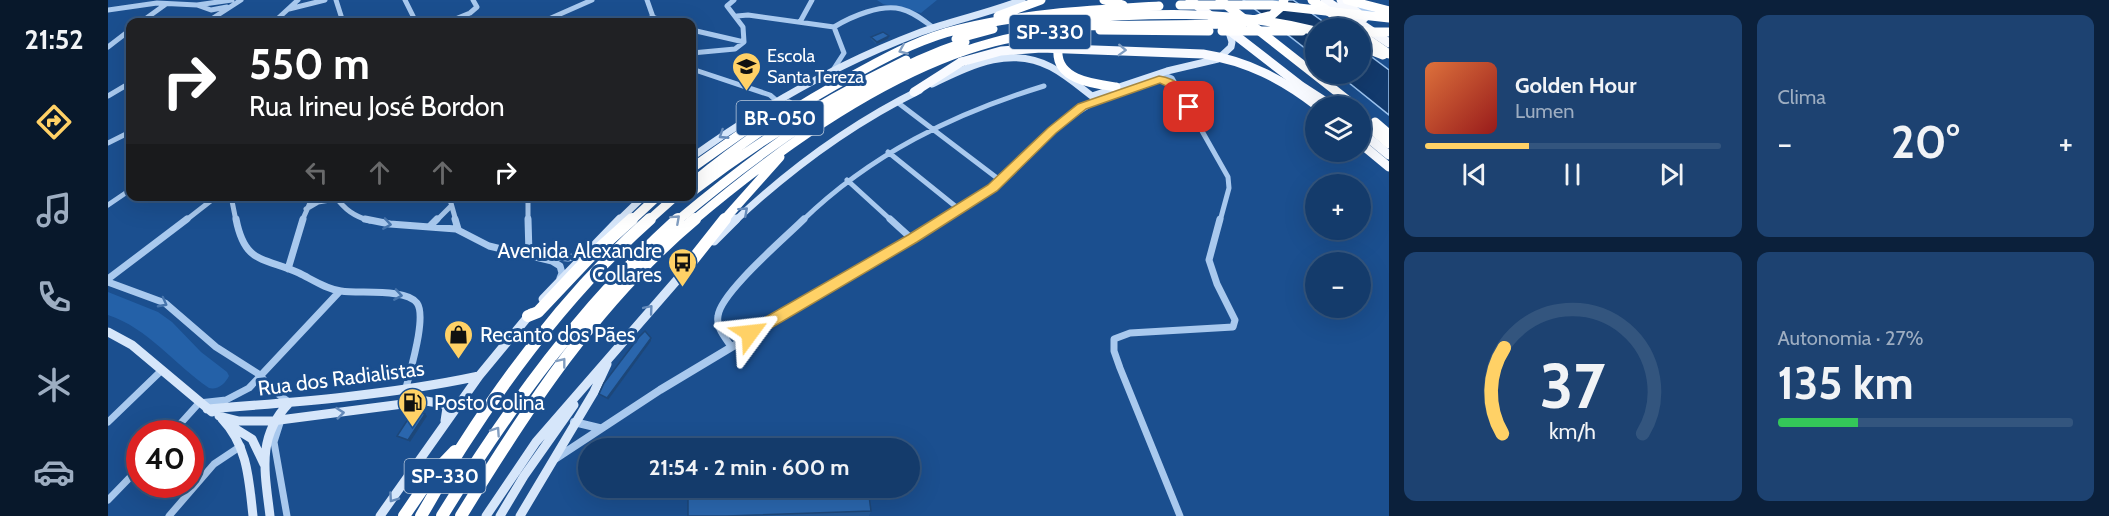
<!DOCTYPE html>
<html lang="pt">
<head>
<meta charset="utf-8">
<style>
	:root { --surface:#143b6b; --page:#1d4271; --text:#f1f3f6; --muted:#9dadc1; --line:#33557e; --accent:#ffd166 }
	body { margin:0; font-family:Cabin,sans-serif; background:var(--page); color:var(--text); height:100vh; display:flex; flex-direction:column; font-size:22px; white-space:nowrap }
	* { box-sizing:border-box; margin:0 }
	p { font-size:20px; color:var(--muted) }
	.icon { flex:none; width:33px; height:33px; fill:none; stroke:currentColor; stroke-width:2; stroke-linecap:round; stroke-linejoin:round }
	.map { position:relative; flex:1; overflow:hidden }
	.sheet { display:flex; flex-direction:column; gap:15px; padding:15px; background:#0b203b; width:720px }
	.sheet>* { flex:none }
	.banner { position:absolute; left:18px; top:18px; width:570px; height:183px; border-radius:12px; box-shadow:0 6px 24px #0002,0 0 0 2px var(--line); background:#202124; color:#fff; overflow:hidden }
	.controls { position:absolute; left:1197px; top:18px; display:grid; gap:12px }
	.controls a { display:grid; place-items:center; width:66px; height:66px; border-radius:50%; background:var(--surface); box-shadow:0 6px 24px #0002,0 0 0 2px var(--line); font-size:30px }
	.speed { position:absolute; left:18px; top:420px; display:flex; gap:12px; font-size:30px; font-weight:700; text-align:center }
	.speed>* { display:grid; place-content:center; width:78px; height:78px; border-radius:50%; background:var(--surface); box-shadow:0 6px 24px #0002,0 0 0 2px var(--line); line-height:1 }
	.speed .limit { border:9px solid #d22; background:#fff; color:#111 }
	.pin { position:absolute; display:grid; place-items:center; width:51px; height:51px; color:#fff; margin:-26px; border-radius:12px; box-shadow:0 3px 9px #0006 }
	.me { position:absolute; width:66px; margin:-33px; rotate:60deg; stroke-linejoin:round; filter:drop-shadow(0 0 4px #0008) }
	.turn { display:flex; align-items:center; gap:21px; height:126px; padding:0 24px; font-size:27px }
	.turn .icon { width:78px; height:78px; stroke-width:2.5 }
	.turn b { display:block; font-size:42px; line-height:51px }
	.lanes { display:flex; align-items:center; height:57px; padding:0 24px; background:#0003; justify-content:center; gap:30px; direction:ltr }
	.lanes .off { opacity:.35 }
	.big { font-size:45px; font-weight:800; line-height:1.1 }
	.sheet .widget { flex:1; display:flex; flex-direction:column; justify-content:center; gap:9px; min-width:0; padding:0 21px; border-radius:12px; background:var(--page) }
	.sheet .dial { align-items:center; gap:0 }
	.dial svg { height:156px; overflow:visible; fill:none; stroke:var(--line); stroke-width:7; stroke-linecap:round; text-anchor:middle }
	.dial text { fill:var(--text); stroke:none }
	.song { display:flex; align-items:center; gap:18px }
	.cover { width:72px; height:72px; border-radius:9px; background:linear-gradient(135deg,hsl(20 70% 55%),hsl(0 70% 35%)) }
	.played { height:6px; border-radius:3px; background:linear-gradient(90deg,var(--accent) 35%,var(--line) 35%) }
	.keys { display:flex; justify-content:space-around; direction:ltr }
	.heat { display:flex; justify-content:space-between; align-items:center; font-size:33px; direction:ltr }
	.charge { height:9px; border-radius:4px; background:linear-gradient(90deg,#34c759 27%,var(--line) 0) }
	.sheet .tiles { flex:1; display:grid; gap:15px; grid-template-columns:repeat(2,1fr) }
	.trip { position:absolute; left:470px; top:438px; width:342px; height:60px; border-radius:30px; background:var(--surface); box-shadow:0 6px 24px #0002,0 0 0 2px var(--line); font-weight:800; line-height:60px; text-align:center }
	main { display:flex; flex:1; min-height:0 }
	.tab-bar { display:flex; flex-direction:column; width:108px; justify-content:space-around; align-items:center; background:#08182b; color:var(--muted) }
	.tab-bar .icon { width:42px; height:42px }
	.tab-bar .selected { color:var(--accent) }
	.tab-bar b { font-size:27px; color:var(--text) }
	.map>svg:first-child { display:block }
	.green { fill:#2461a8 }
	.water { fill:#123a6d; stroke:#9cc4f0; stroke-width:1.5 }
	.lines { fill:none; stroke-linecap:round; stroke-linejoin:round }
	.minor-far1 { stroke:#a9c9ee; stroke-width:5 }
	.minor { stroke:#a9c9ee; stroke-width:7 }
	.tertiary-far1 { stroke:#a9c9ee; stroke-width:6 }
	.tertiary { stroke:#a9c9ee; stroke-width:8 }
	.secondary-far1 { stroke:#d6e6fa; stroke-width:7 }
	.secondary { stroke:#d6e6fa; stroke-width:9 }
	.trunk { stroke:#f8faff; stroke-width:9 }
	.motorway-far1 { stroke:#fff; stroke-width:9 }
	.motorway { stroke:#fff; stroke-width:12 }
	.trunk-bridge { stroke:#f8faff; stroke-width:9 }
	.motorway-bridge { stroke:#fff; stroke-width:9 }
	.wall { fill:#245895 }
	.shaded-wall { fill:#1d4779 }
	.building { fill:#2a66ad; stroke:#1d4779; stroke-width:1.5 }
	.oneway { stroke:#829ec1 }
	.oneway2 { stroke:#7e9cc1 }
	.oneway3 { stroke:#668bba }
	.oneway4 { stroke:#4674ac }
	.route { fill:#ffd166; stroke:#a68842; stroke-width:1.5 }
	.labels { text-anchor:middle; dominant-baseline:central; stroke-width:6; stroke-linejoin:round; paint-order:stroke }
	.far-poi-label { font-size:18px; fill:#fff; stroke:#1b4f8f; text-anchor:start }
	.shield { fill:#1b4f8f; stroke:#bbcadd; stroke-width:1.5 }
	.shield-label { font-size:20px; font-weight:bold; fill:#fff }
	.poi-label { font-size:21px; fill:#fff; stroke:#1b4f8f; text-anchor:start }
	.street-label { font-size:21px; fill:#fff; stroke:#1b4f8f }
</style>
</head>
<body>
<main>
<nav class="tab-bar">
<b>21:52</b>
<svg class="icon selected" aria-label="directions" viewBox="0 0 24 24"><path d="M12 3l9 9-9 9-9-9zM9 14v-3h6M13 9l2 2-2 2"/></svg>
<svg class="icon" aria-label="music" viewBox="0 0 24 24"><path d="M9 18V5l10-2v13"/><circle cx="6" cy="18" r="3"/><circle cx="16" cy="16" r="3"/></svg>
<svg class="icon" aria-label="phone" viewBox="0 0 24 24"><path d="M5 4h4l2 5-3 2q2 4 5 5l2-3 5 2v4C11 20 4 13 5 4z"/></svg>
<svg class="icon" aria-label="climate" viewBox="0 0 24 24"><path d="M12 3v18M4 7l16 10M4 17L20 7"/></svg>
<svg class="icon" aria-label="car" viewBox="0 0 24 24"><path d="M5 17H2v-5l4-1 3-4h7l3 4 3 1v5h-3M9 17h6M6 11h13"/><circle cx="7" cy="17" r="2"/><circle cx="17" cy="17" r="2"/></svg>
</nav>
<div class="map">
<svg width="1281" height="516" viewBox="0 0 1281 516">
	<rect width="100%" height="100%" fill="#1b4f8f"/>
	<path class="green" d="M769,0H829L813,13L775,4Z
		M0,292L50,312L64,322L93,352L119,372L121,376C117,384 110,390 101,388C67,365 40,328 0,315Z"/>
	<path class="water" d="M1135,0H1185L1224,28H1208L1207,56Z
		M1253,49L1281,70V115L1230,74H1252Z"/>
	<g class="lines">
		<path class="minor-far1" d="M228,0L235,22
			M297,0L308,22
			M539,0L545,17L556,22
			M89,5L103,10L119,7
			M181,9L217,0
			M0,10L49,3L89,5L124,0
			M629,16L640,15L726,27
			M33,22L58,4
			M99,22L133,0
			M166,22L190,0
			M340,22L362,13L369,7L365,0
			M434,22L484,0
			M530,22L545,17
			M692,22L704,0
			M584,30L636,42
			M0,47L22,30
			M584,53L627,49L636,42L635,27L619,6L626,0
			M584,69L662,95L669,101
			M725,70L736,53L726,27C744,16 773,4 793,9C806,12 816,21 826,28
			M1052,73L1064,78L1120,177L1121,188L1112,221
			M0,96L22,83
			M989,100L1051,79L1066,85
			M789,102L893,181
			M0,143L22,132
			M780,152L852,210
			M739,180L784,221
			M123,196L128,221
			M227,196C237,210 246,216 262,221
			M341,196L348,221
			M420,196V221
			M0,205L22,190
			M198,209L210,202L228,199
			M77,221L109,196
			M194,221L205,196
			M328,221L343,206
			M694,221C763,154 845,114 936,86"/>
		<path class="minor" d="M128,219C137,265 156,257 191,273C205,280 218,289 233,291C251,294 298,288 309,303C319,317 302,371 298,388
			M257,219L282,224L348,229L381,246L444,261L452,266L454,273L452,278
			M347,219L350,229
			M420,219L421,254
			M782,219L804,239
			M323,225L329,219
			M437,256L460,258L475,255
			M180,269L195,219
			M0,279L79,219
			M0,282L57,303L108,347L152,375L163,389L181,402
			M622,345C616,336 608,327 610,316C612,293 678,237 696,219
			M0,422L54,370
			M172,423L166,442L179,516
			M63,434L91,403L118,400L141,388L232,291
			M0,500L32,467
			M61,516L106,464L133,446
			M1072,516L1012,368L1006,351V339L1022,333L1125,327L1127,320L1109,284L1101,260L1112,219"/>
		<path class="tertiary-far1" d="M1248,5L1262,11L1274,12
			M834,221L888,185L957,120L989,100"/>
		<path class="tertiary" d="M466,422L491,428
			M447,459L552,390L837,219"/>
		<path class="secondary-far1" d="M824,84C862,66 902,45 943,67C960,76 974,89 989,100
			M984,96L1059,71L1110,59L1123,47L1124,42L1120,29
			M584,157C655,106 731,63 813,32C846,20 881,13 914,0
			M510,221L536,196
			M627,221C683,168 743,124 812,90"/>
		<path class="secondary" d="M606,241L628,219
			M435,299L512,219
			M0,332L24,345L104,412
			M99,409C190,402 282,395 371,376
			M111,416L131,421H164L318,401L336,404L339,408L337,421
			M114,419C140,446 141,481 145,516
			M123,426L144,439L156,464
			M162,516C157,473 148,437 181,403
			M272,516L371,376L423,313
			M378,516L428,442L582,265
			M392,516L416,476L466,405
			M412,516L486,392L499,364"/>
		<path class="trunk" d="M1082,0L1193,86L1224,106
			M1217,0L1281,43
			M1233,0L1256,18
			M806,92L853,62
			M1252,131L1281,155
			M1252,143L1281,167"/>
		<path class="motorway-far1" d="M996,0L1015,5
			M1112,0L1247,106
			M1204,0L1245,28
			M890,16L933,0
			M992,30L1101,31
			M973,34L961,38L950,49C947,80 986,84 1008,87
			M1252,34L1281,54
			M848,39L885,29
			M1252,46L1275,55
			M1252,119L1281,144
			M1267,122L1281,134
			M584,168L652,120L681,104
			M584,183C637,139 694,102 755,70C786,53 817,37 852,29C917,13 984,10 1051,6
			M584,192C651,140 722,97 798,60
			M523,221L550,196
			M540,221L568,196
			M569,221C651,152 754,76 857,42
			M585,221C669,150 778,70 886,42C915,34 945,31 976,30
			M615,221L672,157"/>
		<path class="motorway" d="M579,267L617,219
			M420,316L430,312L482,257L524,219
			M296,516L324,475L347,451
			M313,516C327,493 340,468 355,445C407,364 470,283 542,219
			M334,516C401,407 475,305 570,219
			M353,516C419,408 489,301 587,219"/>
		<path class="trunk-bridge" d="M853,62L893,51L933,48L1095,54C1139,61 1174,79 1209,106"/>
		<path class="motorway-bridge" d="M1239,0L1281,11
			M1072,5H1164L1281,18
			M948,20C1040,13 1117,9 1208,31
			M965,26L1130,24L1164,15L1173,7L1176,0
			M1114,31H1194
			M1252,32H1281"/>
	</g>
	<path class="wall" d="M763,37L780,39L768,44L763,39Z
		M763,511L761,516H580Z"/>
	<path class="shaded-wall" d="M781,36L780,39L768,44L769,42Z
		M543,338V341L500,400L499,398Z
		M317,414L319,416L302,442L300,440Z"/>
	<path class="building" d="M775,32L781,36L769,42L763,37Z
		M537,331L543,338L499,398L491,394L496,383L531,337Z
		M306,410L317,414L300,440L289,436Z
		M580,488H760L763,511L618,516H580Z"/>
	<defs><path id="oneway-chevron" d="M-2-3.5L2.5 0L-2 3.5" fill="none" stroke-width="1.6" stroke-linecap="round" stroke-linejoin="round" transform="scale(1.5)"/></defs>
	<g class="oneway">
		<use href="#oneway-chevron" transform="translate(795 50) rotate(157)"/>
		<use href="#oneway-chevron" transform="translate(568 219) rotate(-42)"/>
		<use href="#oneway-chevron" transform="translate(454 362) rotate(-52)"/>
		<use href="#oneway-chevron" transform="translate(388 431) rotate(-56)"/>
	</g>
	<use class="oneway2" href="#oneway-chevron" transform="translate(1014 50) rotate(2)"/>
	<g class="oneway3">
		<use href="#oneway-chevron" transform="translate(615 135) rotate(147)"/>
		<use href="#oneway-chevron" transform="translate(636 211) rotate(-42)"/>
		<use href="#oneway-chevron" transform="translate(541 309) rotate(-50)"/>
		<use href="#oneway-chevron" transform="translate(232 413) rotate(-6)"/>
		<use href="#oneway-chevron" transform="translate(285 498) rotate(125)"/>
	</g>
	<g class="oneway4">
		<use href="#oneway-chevron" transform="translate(279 224) rotate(9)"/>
		<use href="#oneway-chevron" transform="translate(290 295) rotate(9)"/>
		<use href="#oneway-chevron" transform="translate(55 303) rotate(28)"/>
	</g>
	<path class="route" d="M1051,76C1072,79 1077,90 1087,107L1085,110H1077L1065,89L1052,83L978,109L948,133L889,191L809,242L648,337L642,339L637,337L635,333L637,329L800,235L880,185L940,128L970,104Z"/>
	<defs>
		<symbol id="school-pin" viewBox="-11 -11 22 30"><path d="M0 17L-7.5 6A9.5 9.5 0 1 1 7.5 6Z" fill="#ffd166" stroke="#1b4f8f"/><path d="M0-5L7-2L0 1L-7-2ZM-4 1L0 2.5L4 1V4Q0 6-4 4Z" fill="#111"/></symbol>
		<symbol id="bus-pin" viewBox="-11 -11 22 30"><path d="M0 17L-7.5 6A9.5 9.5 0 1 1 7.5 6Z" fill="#ffd166" stroke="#1b4f8f"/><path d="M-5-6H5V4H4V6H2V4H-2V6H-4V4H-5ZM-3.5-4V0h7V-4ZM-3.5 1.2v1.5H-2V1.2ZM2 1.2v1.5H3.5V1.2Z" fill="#111"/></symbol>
		<symbol id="shop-pin" viewBox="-11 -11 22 30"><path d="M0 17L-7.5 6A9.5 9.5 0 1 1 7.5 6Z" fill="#ffd166" stroke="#1b4f8f"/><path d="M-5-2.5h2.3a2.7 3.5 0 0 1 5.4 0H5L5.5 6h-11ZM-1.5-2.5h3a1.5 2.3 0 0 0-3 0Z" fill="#111"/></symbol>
		<symbol id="fuel-pin" viewBox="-11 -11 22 30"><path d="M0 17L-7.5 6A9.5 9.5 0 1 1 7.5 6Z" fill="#ffd166" stroke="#1b4f8f"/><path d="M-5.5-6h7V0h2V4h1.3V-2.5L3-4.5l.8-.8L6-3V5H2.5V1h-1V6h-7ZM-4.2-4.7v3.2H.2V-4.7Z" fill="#111"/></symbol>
	</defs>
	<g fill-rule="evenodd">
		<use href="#school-pin" x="622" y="50" width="33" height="45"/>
		<use href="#bus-pin" x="558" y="246" width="33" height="45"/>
		<use href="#shop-pin" x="334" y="318" width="33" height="45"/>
		<use href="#fuel-pin" x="288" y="386" width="33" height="45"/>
	</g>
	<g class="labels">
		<g class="far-poi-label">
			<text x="659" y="56">Escola<tspan x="659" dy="21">Santa Tereza</tspan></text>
		</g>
		<g class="shield">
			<rect x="901.5" y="15" width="81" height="34" rx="4.5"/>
			<rect x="628.5" y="101" width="87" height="34" rx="4.5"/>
			<rect x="296.5" y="459" width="81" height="34" rx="4.5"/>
		</g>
		<g class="shield-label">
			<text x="942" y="32">SP-330</text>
			<text x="672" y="118">BR-050</text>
			<text x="337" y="476">SP-330</text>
		</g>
		<g class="poi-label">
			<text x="554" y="250" text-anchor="end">Avenida Alexandre<tspan x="554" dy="24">Collares</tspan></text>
			<text x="372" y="334">Recanto dos Pães</text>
			<text x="326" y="402">Posto Colina</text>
		</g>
		<g class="street-label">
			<text transform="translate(233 378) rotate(-7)">Rua dos Radialistas</text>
		</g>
	</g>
</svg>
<div class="controls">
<a><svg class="icon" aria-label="sound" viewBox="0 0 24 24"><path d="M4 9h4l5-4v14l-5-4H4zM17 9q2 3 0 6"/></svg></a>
<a><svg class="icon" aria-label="layers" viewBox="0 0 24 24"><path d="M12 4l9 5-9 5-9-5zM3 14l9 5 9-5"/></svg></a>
<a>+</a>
<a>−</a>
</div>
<div class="speed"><div class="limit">40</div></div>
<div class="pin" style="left:1081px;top:107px;background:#d93025"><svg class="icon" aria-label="arrive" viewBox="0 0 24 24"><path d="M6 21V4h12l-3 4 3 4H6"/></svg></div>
<svg class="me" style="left:642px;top:333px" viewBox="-20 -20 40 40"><path d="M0-17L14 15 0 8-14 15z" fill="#ffd166" stroke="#fff" stroke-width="4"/></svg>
<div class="trip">21:54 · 2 min · 600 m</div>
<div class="banner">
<div class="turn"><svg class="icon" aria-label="right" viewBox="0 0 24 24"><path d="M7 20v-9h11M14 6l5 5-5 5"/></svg><div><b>550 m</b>Rua Irineu José Bordon</div></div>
<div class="lanes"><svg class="icon off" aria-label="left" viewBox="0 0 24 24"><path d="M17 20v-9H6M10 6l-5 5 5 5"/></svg><svg class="icon off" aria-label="ahead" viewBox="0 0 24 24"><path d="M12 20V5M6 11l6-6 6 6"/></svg><svg class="icon off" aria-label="ahead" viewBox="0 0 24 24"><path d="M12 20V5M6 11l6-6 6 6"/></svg><svg class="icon" aria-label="right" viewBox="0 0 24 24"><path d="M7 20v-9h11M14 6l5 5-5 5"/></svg></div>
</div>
</div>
<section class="sheet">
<div class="tiles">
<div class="widget">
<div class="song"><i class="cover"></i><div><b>Golden Hour</b><p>Lumen</p></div></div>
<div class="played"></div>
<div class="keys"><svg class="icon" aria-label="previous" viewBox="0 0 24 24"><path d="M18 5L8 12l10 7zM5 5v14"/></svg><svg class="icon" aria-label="pause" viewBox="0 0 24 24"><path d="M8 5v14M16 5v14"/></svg><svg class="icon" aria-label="next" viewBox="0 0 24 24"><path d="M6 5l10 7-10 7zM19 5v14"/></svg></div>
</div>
<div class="widget"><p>Clima</p>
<div class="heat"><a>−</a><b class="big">20°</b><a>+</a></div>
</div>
<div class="widget dial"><svg viewBox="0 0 100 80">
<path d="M14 69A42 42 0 1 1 86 69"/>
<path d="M14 69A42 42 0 0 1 15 25" stroke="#ffd166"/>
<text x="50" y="56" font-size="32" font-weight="700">37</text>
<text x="50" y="72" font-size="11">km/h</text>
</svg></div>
<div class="widget"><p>Autonomia · 27%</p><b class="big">135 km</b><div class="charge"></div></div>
</div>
</section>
</main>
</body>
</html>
